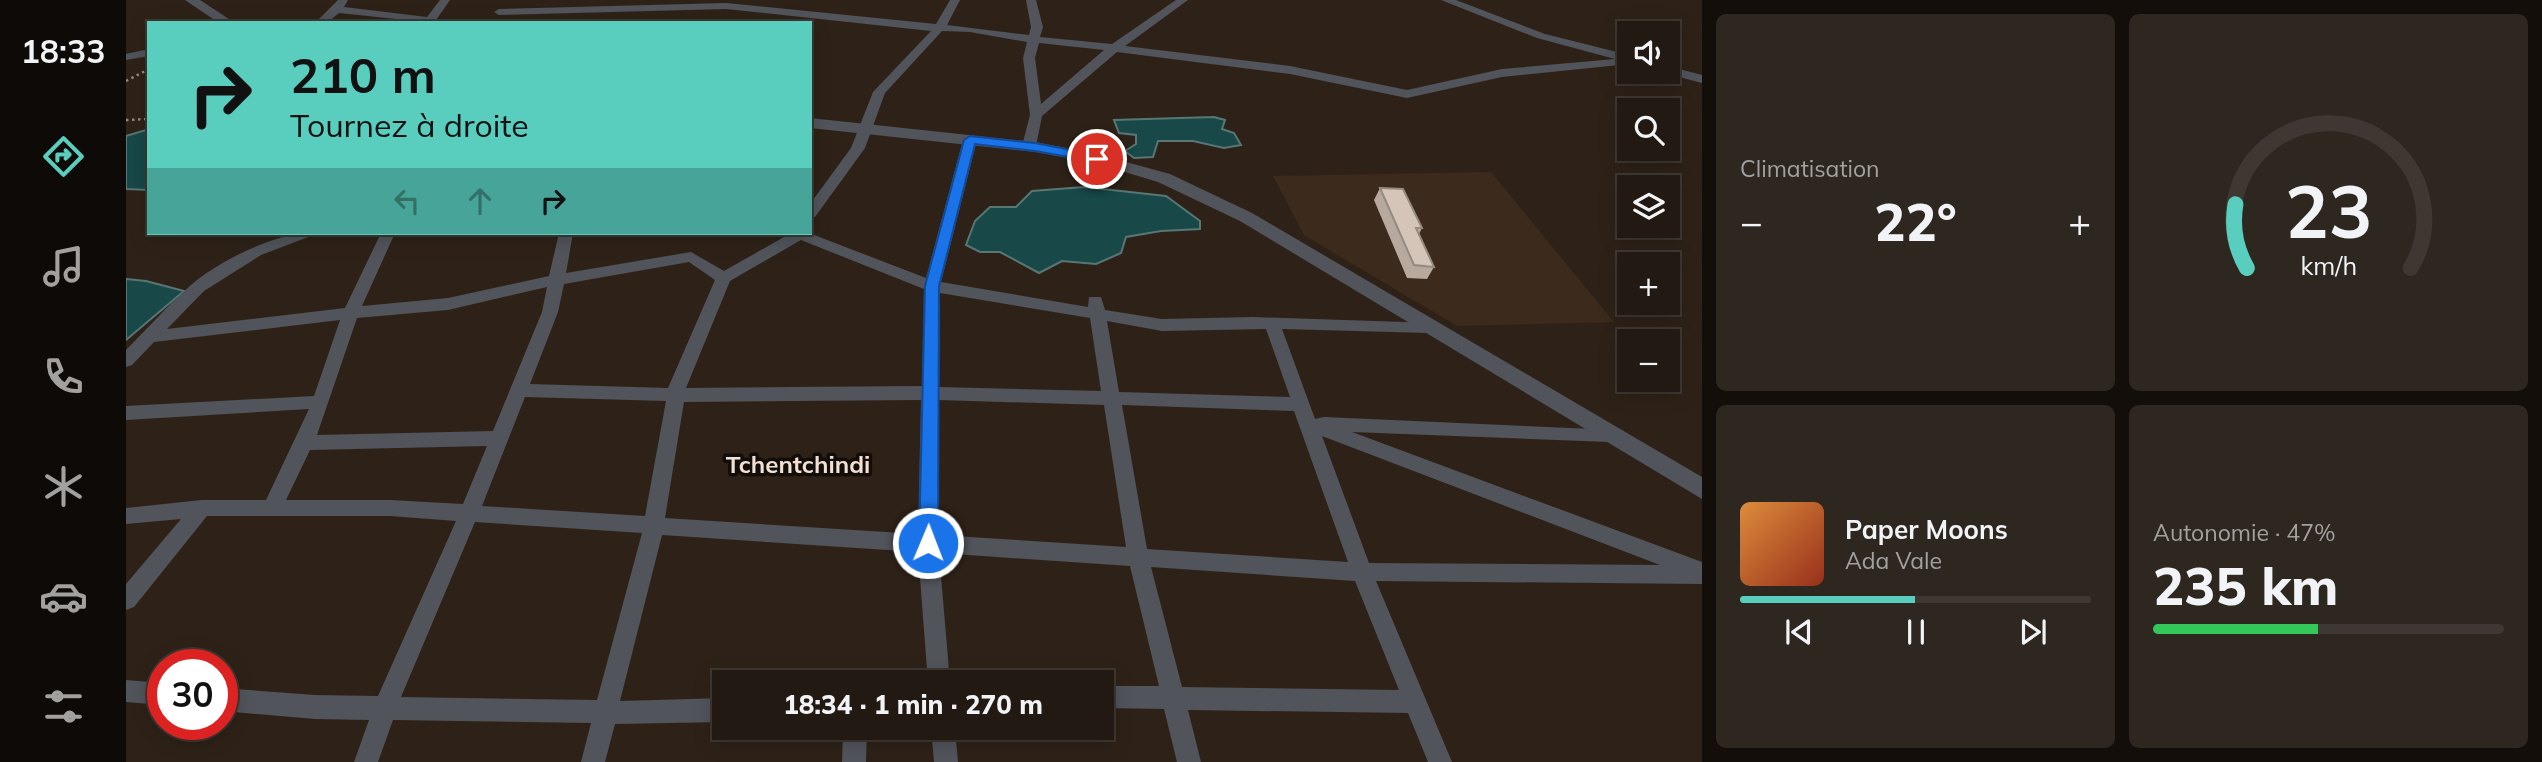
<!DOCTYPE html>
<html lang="fr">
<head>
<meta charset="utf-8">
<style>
	:root { --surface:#221a12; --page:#2e2720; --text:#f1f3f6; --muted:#a2a19f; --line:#3f3832; --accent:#59cebe }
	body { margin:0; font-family:Mulish,sans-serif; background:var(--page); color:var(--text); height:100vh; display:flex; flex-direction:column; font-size:26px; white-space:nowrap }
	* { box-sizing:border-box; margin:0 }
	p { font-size:23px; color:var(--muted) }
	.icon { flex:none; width:38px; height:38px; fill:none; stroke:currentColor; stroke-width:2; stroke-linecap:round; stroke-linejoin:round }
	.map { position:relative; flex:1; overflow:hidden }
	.panel { display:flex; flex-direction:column; gap:14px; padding:14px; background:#130e0a; width:840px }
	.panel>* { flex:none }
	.guide { position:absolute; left:21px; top:21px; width:665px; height:214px; border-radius:0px; box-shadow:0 4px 18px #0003,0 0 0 2px var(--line); background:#59cebe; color:#111; overflow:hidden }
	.tools { position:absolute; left:1491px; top:21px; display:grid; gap:14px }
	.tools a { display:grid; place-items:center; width:63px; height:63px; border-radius:0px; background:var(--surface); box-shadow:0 4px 18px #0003,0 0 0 2px var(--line); font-size:35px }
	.speed { position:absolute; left:21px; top:649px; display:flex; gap:14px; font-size:35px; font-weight:700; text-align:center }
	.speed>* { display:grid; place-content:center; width:91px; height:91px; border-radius:50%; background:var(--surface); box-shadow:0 4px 18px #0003,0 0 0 2px var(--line); line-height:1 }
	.speed .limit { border:10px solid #d22; background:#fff; color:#111 }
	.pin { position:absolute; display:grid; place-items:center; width:60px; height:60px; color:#fff; margin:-30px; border:4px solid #fff; border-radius:50%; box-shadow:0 2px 7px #0007 }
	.me { position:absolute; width:77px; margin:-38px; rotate:1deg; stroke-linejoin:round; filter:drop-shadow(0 0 5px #0008) }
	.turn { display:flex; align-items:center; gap:24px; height:147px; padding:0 28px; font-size:32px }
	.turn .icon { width:91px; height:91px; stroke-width:2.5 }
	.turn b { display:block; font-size:49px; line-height:60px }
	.lanes { display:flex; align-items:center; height:66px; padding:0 28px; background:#0003; justify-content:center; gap:35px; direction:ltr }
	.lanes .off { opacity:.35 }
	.big { font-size:52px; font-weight:800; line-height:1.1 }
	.panel .card { flex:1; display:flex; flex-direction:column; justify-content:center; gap:10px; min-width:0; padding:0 24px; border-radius:10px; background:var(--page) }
	.panel .dial { align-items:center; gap:0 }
	.dial svg { height:182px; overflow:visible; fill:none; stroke:var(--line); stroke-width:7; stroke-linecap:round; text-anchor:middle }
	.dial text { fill:var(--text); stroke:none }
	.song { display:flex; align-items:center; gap:21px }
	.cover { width:84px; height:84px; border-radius:10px; background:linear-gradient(135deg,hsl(30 70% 55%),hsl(10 70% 35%)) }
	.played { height:7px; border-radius:4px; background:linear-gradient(90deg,var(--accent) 50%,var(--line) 50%) }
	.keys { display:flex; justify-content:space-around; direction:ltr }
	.heat { display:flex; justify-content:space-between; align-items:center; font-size:38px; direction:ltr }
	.charge { height:10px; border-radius:5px; background:linear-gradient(90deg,#34c759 47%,var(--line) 0) }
	.panel .tiles { flex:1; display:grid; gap:14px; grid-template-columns:repeat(2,1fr) }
	.trip { position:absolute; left:586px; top:670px; width:402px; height:70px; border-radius:0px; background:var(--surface); box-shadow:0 4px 18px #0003,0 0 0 2px var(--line); font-weight:800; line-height:70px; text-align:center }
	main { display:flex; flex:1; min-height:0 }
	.tab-bar { display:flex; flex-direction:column; width:126px; justify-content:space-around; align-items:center; background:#0e0a07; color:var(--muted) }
	.tab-bar .icon { width:49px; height:49px }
	.tab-bar .active { color:var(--accent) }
	.tab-bar b { font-size:32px; color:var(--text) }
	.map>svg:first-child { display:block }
	.built { fill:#3c2a1c }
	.water { fill:#184848; stroke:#577674; stroke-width:2 }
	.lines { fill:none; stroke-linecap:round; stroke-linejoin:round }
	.path { stroke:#948981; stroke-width:2.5; stroke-dasharray:2.5 3.5; stroke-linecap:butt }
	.minor { fill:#51545b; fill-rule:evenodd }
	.tertiary { fill:#51545b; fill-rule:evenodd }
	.wall { fill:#b7a99e }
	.building { fill:#d5c5b8; stroke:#958a81; stroke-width:2 }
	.route { fill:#1a73e8; stroke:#114b97; stroke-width:2 }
	.labels { text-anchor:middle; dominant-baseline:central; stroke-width:7; stroke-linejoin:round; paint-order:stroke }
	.quarter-label { font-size:24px; font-weight:bold; fill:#f1e0d3; stroke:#120d09 }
</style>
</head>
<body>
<main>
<nav class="tab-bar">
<b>18:33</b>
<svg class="icon active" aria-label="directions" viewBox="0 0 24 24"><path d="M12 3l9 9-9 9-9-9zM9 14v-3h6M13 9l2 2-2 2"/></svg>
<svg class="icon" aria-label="music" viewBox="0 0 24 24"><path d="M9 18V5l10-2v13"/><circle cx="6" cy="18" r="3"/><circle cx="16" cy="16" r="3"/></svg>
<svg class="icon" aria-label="phone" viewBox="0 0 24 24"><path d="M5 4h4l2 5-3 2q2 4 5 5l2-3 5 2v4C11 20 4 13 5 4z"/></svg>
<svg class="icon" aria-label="climate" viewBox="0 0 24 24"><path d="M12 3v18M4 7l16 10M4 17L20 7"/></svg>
<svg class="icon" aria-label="car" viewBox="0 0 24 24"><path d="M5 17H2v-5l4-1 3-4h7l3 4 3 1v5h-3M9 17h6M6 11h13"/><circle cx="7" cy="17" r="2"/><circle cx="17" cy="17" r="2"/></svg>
<svg class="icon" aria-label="filters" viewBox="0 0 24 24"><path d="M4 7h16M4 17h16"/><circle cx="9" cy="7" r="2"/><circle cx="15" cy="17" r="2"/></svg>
</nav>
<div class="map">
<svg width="1576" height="762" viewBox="0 0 1576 762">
	<rect width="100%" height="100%" fill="#2e2218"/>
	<path class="built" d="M1365,172L1488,322L1331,326L1178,235L1147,176Z"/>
	<path class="water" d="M1088,117L1099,120L1096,129L1108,133L1115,145L1098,148L1067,141H1032L1027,157L1008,158L999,151L1010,144V135L993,133L988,120Z
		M23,129V190L0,189V136Z
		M958,187L1040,196L1074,221V229L1035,231L1000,237L995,253L970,264L936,261L913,273L874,252H854L840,245L849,221L864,207H890L906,191Z
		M0,279L20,281L58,291L0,340Z"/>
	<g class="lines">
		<path class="path" d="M0,81L23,69
			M0,120L23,119"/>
		<path class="minor" d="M212,0H222L218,7L301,17L314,0H324L308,23L213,13L201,23H189Z
			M824,0H834L821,25L903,35L905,27L900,0H910L917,27L914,37L986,44L1050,0H1062L999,46L1164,66L1281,90L1376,69L1489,59L1411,38L1315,0H1330L1419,34L1503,55V64L1376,77L1281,98L1164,74L991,52L916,116L910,146L903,150L896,146L904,115L897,58L901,42L844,32L816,31L759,93L739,148L689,217L684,218V204L725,148L747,92L805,31L600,9L373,15L368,12L373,9L600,3L810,24ZM913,43L978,50L915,104L909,58Z
			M23,49V56L0,60V54Z
			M1542,66L1576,75V83L1538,73L1542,72Z
			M844,136L851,140L815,282L962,307L963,297H975L979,310L1036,319L1127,317L1308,323L1310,327L1308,331L1302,333L1156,329L1189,419L1198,417L1490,430L1492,435L1490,440L1483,442L1226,432L1576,562V584L1250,581L1326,762H1302L1282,713L1062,710L1075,762H1051L1038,709L976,708V686H1033L1004,566L813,553L824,682H802L792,552L536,535L494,701L598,698V722L489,724L479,762H455L465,723L267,720L252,762H228L243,720L189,719L96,711V688L189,695L252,696L330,521L264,516H81L8,607L0,610V584L55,519L0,524V508L76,500H140L183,409L0,420V406L188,396L214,320L28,342L6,365L0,367V350C21,329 42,305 65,285C91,262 152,231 187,233L185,236L135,255L78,291L41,329L219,308L255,233H269L236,306L322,298L423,276L433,233H447L440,273L565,252L598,271L665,233H683L800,278L837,140ZM675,240L798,289L796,386L560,388L604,281ZM563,262L589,280L542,388L404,384L432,312L438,284ZM421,287L416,312L367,431L191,435L231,318L322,310ZM814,293L964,318L975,391L813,387ZM981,321L1036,331L1140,329L1164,397L993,392ZM399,397L540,401L519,516L356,506ZM795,400L792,534L539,518L558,402ZM813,400L978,405L1000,547L812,535ZM996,405L1168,411L1222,562L1021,549ZM1196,436L1534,565L1243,563ZM361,446L337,504L264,500H160L184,450ZM349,522L516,533L471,700L275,697ZM1025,567L1229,581L1273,690L1056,687Z
			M0,680L37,683V705L0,702Z
			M717,728H741L740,762H716Z
			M805,728H829L832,762H808Z"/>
		<path class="tertiary" d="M59,0H74L109,23H93Z
			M684,118L909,142L971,154L1044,174L1126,213L1576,477V499L1114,221L1032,182L969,163L909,152L684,128Z"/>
	</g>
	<path class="wall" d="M1254,188L1296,228L1293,234L1308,267L1301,279L1281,278L1248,200Z"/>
	<path class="building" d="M1254,188L1277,189L1296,228H1290L1308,267L1288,265Z"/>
	<path class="route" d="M844,136L909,143L971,155L977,159L971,162L909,151L849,144L813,286L812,543L809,548L802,551L796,548L793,543L799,286L838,140Z"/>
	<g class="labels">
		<g class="quarter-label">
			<text x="672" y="464">Tchentchindi</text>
		</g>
	</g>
</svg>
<div class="tools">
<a><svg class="icon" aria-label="sound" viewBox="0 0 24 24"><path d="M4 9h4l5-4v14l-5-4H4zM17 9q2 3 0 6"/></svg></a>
<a><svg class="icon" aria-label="search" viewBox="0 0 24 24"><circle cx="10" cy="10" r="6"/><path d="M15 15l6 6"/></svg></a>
<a><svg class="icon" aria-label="layers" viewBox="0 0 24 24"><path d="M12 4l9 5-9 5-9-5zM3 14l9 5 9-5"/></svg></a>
<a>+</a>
<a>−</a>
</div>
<div class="speed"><div class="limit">30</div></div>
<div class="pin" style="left:971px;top:159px;background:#d93025"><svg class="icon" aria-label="arrive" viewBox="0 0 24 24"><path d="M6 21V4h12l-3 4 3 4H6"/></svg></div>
<svg class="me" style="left:802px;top:543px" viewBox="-20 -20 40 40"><circle r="17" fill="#1a73e8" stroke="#fff" stroke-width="3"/><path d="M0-11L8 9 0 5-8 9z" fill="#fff"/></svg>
<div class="trip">18:34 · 1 min · 270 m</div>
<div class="guide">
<div class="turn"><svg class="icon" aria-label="right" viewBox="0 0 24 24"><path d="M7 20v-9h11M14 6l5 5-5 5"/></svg><div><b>210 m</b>Tournez à droite</div></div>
<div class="lanes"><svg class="icon off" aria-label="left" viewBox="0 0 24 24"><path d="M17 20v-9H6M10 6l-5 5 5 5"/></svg><svg class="icon off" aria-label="ahead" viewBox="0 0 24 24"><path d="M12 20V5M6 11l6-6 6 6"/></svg><svg class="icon" aria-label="right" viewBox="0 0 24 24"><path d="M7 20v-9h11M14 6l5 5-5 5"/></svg></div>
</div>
</div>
<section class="panel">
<div class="tiles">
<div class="card"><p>Climatisation</p>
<div class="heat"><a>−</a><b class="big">22°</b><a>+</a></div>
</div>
<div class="card dial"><svg viewBox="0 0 100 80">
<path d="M14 69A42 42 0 1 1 86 69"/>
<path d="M14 69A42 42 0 0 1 9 41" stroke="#59cebe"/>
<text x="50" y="56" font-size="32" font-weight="700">23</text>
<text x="50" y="72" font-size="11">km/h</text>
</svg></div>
<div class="card">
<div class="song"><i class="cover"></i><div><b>Paper Moons</b><p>Ada Vale</p></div></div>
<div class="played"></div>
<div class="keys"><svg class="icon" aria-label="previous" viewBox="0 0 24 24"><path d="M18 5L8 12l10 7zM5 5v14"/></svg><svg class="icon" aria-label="pause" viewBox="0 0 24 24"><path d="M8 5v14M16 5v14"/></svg><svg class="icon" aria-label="next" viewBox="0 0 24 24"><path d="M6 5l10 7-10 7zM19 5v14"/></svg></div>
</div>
<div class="card"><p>Autonomie · 47%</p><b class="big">235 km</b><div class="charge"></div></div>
</div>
</section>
</main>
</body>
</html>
